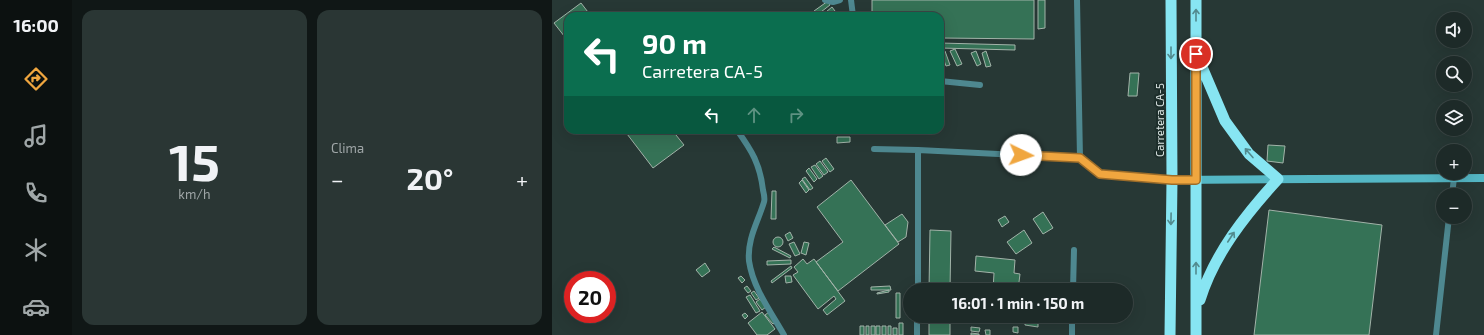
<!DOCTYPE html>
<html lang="es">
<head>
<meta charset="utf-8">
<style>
	:root { --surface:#1d2a28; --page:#2a3634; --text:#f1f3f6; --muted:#a0a7a8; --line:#3b4645; --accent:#f0a63f }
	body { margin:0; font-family:"Exo 2",sans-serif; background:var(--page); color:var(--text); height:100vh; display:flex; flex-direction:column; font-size:15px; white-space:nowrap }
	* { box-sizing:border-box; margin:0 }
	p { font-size:13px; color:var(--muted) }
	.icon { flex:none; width:22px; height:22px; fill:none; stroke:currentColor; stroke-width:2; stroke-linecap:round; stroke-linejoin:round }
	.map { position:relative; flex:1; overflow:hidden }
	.panel { display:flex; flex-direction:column; gap:10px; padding:10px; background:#101716; width:480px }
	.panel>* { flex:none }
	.guide { position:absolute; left:12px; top:12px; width:380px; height:122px; border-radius:12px; box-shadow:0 4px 16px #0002,0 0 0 1px var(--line); background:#0b6e4f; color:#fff; overflow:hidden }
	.buttons { position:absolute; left:884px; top:12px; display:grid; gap:8px }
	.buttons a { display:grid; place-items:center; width:36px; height:36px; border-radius:50%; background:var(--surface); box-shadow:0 4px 16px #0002,0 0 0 1px var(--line); font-size:20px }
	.speed { position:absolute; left:12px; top:271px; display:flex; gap:8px; font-size:20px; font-weight:700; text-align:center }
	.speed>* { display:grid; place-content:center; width:52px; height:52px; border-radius:50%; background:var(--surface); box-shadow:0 4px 16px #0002,0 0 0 1px var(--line); line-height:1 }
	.speed .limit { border:6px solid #d22; background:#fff; color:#111 }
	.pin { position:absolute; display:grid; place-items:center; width:34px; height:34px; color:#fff; margin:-17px; border:2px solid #fff; border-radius:50%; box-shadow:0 1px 4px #0007 }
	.me { position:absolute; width:44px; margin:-22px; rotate:93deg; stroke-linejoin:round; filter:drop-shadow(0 0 3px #0008) }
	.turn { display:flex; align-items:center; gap:14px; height:84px; padding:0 12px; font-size:18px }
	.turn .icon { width:52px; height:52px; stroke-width:2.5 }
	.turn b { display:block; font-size:28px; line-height:34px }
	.lanes { display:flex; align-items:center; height:38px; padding:0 12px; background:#0003; justify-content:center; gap:20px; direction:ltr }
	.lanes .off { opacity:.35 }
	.big { font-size:30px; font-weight:700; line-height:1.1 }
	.panel .card { flex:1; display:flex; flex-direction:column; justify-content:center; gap:6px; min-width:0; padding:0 14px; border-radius:12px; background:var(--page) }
	.panel .dial { align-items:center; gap:0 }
	.dial b { font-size:52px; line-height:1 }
	.heat { display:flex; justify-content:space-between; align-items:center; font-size:22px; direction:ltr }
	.panel .tiles { flex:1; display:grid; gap:10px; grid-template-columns:repeat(2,1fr) }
	.trip { position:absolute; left:351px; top:283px; width:230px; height:40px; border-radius:20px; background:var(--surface); box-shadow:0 4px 16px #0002,0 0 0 1px var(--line); font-weight:700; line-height:40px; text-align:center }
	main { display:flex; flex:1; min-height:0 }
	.dock { display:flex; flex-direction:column; width:72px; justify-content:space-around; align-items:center; background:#0c1110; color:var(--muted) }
	.dock .icon { width:28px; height:28px }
	.dock .on { color:var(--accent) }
	.dock b { font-size:18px; color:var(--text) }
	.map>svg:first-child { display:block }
	.building { fill:#357256; stroke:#a2b3a9 }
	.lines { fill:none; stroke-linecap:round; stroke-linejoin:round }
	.service { stroke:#4e8890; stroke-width:6 }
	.secondary { stroke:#54b7c5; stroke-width:8 }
	.trunk { stroke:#87e5f2; stroke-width:11 }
	.oneway { stroke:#528a8e }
	.route-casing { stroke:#9c6c29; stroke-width:10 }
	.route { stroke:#f0a63f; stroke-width:7 }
	.labels { text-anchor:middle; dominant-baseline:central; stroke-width:4; stroke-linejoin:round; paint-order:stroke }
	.street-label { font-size:11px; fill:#dae4e2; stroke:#1d2e2b }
</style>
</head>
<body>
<main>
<nav class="dock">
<b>16:00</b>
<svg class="icon on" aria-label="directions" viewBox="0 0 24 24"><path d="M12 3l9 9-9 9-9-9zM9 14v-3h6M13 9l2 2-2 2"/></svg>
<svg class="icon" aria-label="music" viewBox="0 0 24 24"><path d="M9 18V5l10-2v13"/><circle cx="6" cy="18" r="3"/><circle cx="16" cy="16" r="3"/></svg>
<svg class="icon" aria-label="phone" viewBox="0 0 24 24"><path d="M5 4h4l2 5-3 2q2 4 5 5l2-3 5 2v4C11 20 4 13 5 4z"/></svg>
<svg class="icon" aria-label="climate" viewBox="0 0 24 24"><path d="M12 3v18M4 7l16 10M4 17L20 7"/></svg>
<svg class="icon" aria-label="car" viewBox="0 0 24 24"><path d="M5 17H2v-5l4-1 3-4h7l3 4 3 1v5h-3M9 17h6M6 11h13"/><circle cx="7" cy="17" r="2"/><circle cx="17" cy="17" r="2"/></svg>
</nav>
<section class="panel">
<div class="tiles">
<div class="card dial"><b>15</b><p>km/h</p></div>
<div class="card"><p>Clima</p>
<div class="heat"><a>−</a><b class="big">20°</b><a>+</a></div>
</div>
</div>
</section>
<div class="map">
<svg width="932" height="335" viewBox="0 0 932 335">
	<rect width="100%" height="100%" fill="#273835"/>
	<path class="building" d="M320,0H482V39L388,38V16H320Z
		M486,0H493V28L486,29Z
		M276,1L278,5L265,15L262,11Z
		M29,3L39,16H16V41L2,23Z
		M280,7L283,11L277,16H269Z
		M388,43L463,45V50L388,48Z
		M403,49L410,64L405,66L398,51Z
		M393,51L398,65L394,66L389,52Z
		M424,51L429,64L425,66L419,53Z
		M434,51L439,66L434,67L430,53Z
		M578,73H587L585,96H576Z
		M72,130H120L132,145L101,168Z
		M285,137H298V142L285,143Z
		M716,145L733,146L731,163L715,161Z
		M274,158L282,169L278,172L270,161Z
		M268,161L276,172L272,175L264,164Z
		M263,165L271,176L267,179L259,167Z
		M257,168L265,179L262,182L254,171Z
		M253,177L261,188L258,190L250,179Z
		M250,180L257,190L254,193L247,183Z
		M299,180L347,244L286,291L264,262L291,242L265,207Z
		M220,191H224V219H219Z
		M717,210L830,225L817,335H702Z
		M491,212L501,228L491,234L481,219Z
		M350,214L356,222L354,237L346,242L333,225Z
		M453,216L457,222L450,227L446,220Z
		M378,230L399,231L398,290H377Z
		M472,230L480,243L464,254L455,242Z
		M238,232L241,238L236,241L233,235Z
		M221 242a5 5 0 1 1 10 0a5 5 0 1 1-10 0Z
		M242,242L248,254L243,256L237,244Z
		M252,242L257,243L254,255L249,253Z
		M222,247L239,256L238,258L220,249Z
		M424,256L463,260L462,273L468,274L466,290H441L442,273L423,271Z
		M251,259L255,264L262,259L293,301L275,315L271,310L284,299L282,296L266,309L241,275L246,272L242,267Z
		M239,260V264L215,265V261Z
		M153,263L158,271L150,277L144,270Z
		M239,266L240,268L220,283L219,281Z
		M189,276L193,280L190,283L186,278Z
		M233,276H239L240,282L234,283Z
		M195,286L199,291L196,293L192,288Z
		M338,286L339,290H319V287Z
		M337,290V292L325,294V293Z
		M202,291L207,298L204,300L199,293Z
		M344,293H348V318H344Z
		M198,295L208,311L204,313L194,297Z
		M208,299L214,307L210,310L204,302Z
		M210,312L223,329L215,335H205L196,323Z
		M217,312L224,322L221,324L213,315Z
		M193,313L196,316L193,319L190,315Z
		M377,316H398V335H377Z
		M473,321L486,323V327L473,325Z
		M347,323H351V335H347Z
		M308,326H312V335H308Z
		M314,326H317V335H314Z
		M319,326H323V335H319Z
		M324,326H328V335H324Z
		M330,326H334V335H330Z
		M336,326H339V335H336Z
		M419,327L428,328L427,332L419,331Z
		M461,327H466V333L461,332Z
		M341,328H345V335H341Z
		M433,330H438V335H434Z
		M419,333L427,334V335H419Z"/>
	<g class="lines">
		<path class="service" d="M273,0L281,2L288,0
			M299,0L301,16
			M525,0L528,158
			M388,81L428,85
			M185,130C200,151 208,164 211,190C212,194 213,199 212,202C206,222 195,239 197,261C201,288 219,312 232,335
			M322,149L366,150L528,158L548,174L620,180
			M900,195L902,178
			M366,290V150
			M521,290L522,250
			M365,335V316
			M520,335V316
			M884,335L897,217"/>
		<path class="secondary" d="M620,180L932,178"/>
		<path class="trunk" d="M647,60L673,121L697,154L726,179C694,214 662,254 648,300
			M618,335L620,180L619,0
			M644,335V0"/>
	</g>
	<defs><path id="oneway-shaft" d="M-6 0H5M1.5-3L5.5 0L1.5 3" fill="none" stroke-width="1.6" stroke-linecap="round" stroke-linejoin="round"/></defs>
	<g class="oneway">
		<use href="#oneway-shaft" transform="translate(644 15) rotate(-90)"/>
		<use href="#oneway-shaft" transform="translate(619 53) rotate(90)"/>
		<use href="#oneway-shaft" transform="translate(697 153) rotate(-131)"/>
		<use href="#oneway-shaft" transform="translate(619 219) rotate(91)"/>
		<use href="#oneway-shaft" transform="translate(679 237) rotate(-57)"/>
		<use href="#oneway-shaft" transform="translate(644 268) rotate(-90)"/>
	</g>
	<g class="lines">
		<defs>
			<path id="route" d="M469,155L528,158L548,174L620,180H644V54"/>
		</defs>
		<use href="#route" class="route-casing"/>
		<use href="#route" class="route"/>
	</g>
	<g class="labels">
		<g class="street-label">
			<text transform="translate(607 120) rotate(-90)">Carretera CA-5</text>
		</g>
	</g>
</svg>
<div class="buttons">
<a><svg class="icon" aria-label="sound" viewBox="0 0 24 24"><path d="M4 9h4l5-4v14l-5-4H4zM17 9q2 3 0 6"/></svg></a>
<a><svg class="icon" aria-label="search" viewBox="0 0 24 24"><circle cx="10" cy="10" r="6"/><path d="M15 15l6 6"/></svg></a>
<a><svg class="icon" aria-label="layers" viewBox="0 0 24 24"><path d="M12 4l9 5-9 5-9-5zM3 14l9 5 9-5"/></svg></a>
<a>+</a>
<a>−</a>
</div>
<div class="speed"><div class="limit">20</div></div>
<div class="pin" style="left:644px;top:54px;background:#d93025"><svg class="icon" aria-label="arrive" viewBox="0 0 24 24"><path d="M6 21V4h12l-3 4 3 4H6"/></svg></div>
<svg class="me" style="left:469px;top:155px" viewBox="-20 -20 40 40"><circle r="19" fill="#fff"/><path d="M0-13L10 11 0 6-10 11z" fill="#f0a63f"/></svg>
<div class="trip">16:01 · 1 min · 150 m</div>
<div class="guide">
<div class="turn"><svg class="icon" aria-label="left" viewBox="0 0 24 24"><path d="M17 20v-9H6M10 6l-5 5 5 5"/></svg><div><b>90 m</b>Carretera CA-5</div></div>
<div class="lanes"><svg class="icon" aria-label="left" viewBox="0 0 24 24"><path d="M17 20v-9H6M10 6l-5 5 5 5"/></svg><svg class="icon off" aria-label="ahead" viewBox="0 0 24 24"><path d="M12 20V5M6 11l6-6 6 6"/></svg><svg class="icon off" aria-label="right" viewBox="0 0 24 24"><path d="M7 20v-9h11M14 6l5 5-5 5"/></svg></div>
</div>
</div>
</main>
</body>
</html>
